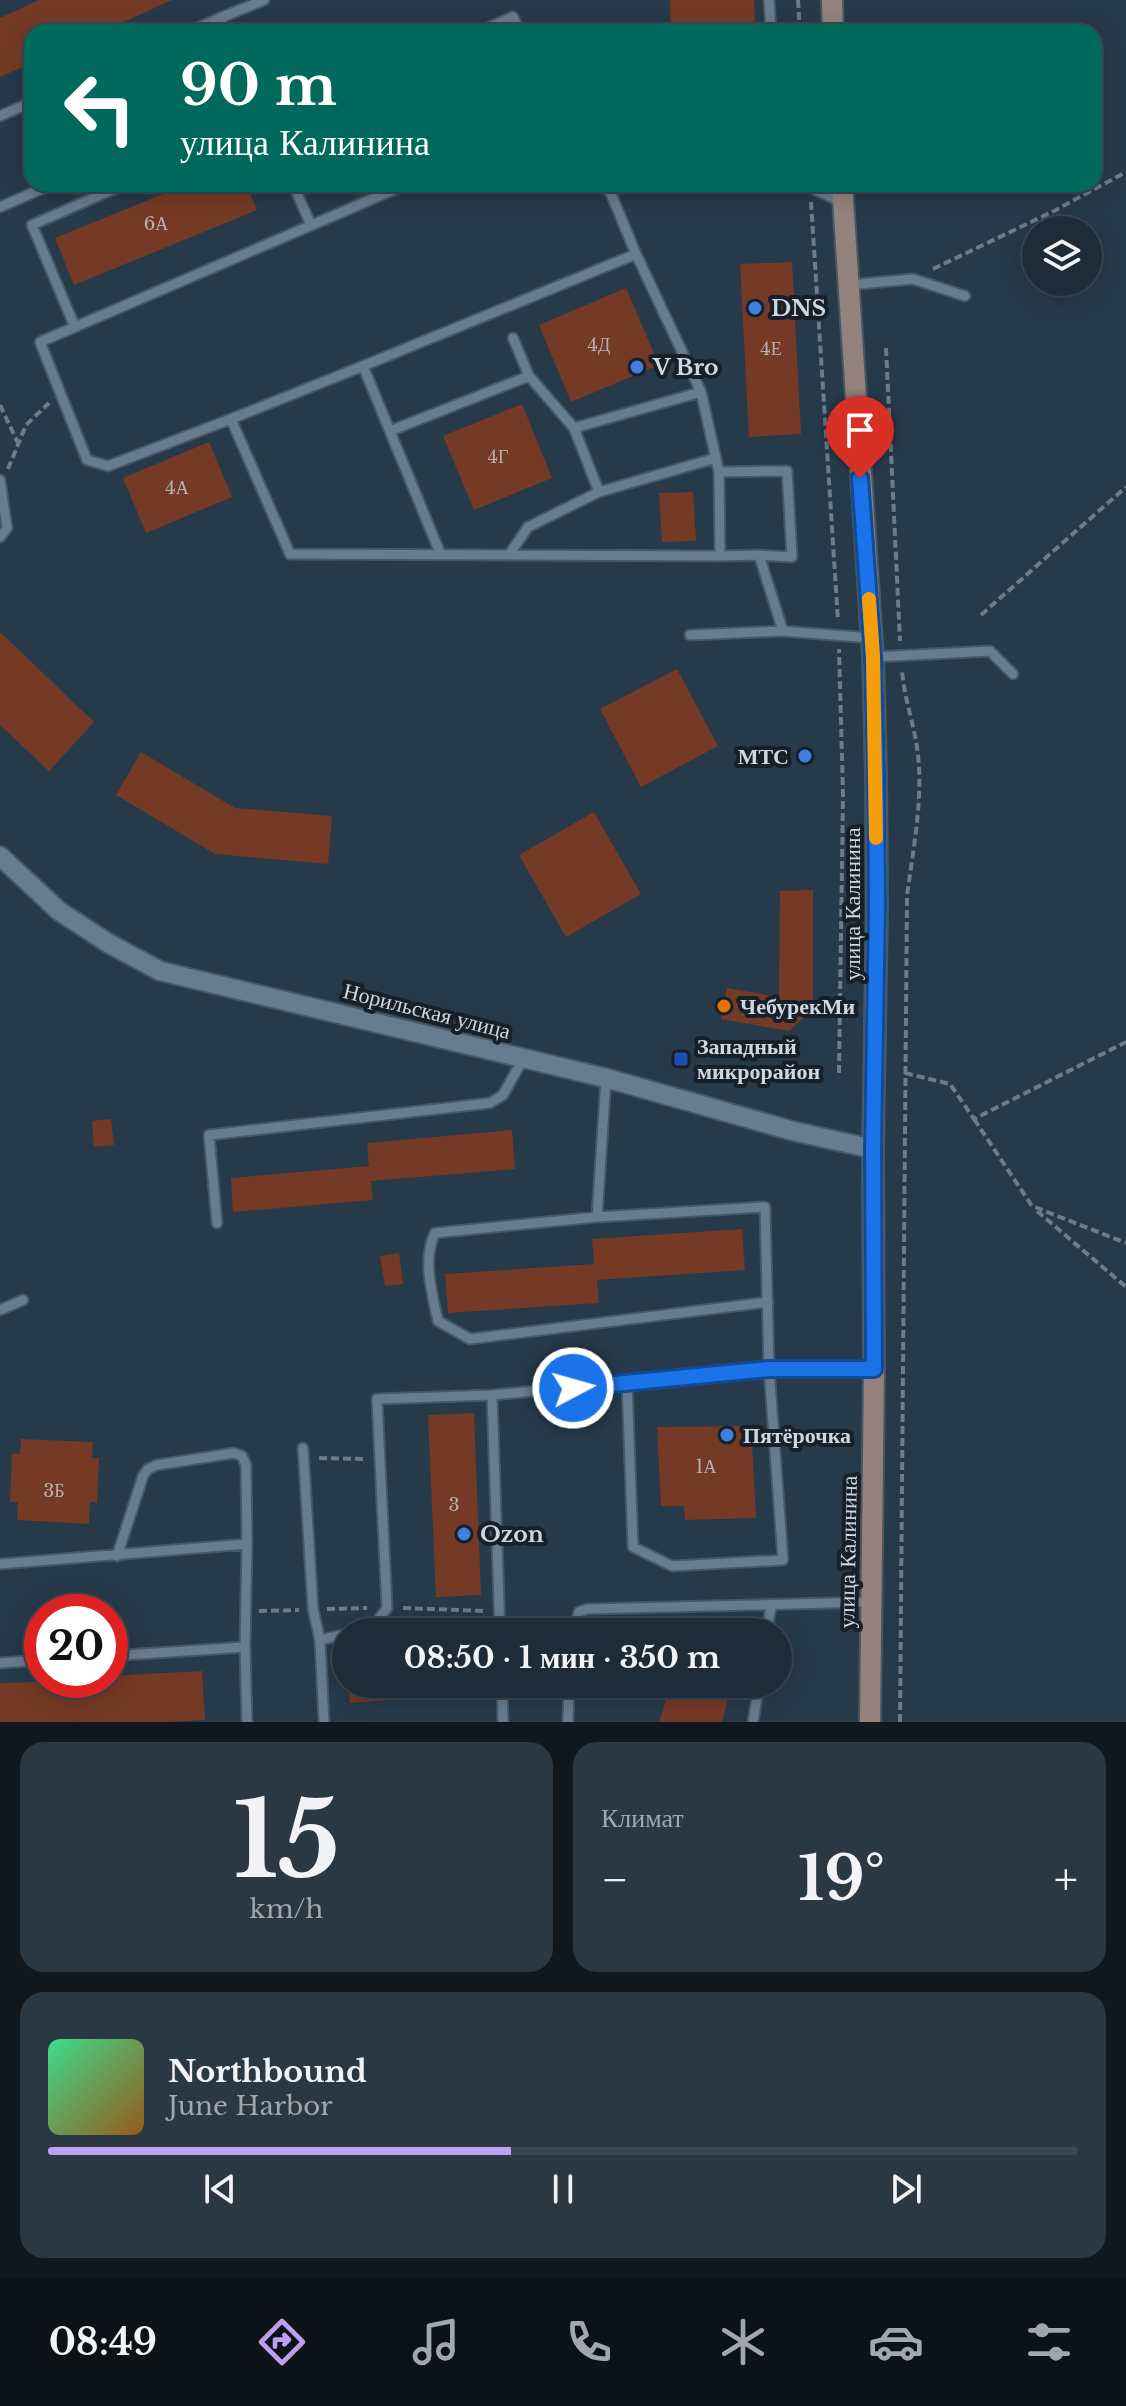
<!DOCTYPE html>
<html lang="ru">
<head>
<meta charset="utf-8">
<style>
	:root { --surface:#1d2c38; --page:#2a3843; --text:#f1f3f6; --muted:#a0a7ae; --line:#3b4853; --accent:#bca0f2 }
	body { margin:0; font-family:"Libre Baskerville",serif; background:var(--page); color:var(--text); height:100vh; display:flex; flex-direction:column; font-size:30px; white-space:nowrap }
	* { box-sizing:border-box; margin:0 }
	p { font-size:26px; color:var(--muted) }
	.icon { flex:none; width:44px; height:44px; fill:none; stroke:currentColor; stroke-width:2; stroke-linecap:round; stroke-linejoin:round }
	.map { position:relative; height:1722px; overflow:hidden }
	.sheet { display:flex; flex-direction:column; gap:20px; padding:20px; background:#10181f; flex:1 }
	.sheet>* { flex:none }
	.top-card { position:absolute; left:24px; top:24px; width:1078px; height:168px; border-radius:24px; box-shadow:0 4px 20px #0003,0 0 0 2px var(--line); background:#00695c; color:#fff; overflow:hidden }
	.buttons { position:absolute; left:1022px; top:216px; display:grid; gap:16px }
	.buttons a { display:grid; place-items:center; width:80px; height:80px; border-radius:50%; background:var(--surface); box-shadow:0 4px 20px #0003,0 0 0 2px var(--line); font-size:40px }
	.speed { position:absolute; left:24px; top:1594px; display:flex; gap:16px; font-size:40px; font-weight:700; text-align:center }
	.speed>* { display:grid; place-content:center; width:104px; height:104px; border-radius:50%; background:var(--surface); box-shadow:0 4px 20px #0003,0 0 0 2px var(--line); line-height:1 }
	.speed .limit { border:12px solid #d22; background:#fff; color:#111 }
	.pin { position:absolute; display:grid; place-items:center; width:68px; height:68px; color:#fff; margin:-82px -34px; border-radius:50% 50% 50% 0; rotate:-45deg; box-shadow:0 0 8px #0007 }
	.pin .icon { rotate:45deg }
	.me { position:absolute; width:88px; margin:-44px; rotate:84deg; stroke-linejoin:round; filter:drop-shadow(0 0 6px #0008) }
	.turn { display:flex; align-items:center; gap:28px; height:168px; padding:0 24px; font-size:36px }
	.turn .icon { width:104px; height:104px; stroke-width:2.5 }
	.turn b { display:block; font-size:56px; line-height:68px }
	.big { font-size:60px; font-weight:800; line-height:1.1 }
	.sheet .card { flex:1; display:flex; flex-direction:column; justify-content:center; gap:12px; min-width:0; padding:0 28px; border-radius:24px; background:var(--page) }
	.sheet .dial { align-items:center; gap:0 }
	.dial b { font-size:104px; line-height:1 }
	.song { display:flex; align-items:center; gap:24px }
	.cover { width:96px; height:96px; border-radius:12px; background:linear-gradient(135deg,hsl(150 70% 55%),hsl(30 70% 35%)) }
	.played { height:8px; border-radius:4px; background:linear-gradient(90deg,var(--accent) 45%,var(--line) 45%) }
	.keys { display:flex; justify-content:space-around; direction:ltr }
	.heat { display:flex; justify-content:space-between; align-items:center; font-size:44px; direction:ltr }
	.sheet .tiles { flex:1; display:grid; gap:20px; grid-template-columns:1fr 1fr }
	.card:last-child { grid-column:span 2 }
	.trip { position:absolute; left:332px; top:1618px; width:460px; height:80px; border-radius:40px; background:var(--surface); box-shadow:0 4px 20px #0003,0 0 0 2px var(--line); font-weight:800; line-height:80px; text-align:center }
	.menu { display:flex; height:128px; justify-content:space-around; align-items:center; background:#0c1216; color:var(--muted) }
	.menu .icon { width:56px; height:56px }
	.menu .on { color:var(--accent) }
	.menu b { font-size:36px; color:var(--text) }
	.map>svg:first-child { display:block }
	.building { fill:#753a26 }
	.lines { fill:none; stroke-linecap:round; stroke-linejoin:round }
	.lane-casing { stroke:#475865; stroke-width:13 }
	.street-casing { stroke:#475865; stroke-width:22 }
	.secondary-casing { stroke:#475865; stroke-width:24 }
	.path { stroke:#6c7c8a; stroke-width:4; stroke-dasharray:8 4; stroke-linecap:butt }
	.lane { stroke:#677c8f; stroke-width:9 }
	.street { stroke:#677c8f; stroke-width:18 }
	.secondary { stroke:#94827c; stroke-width:20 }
	.route-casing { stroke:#114b97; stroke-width:20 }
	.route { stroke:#1a73e8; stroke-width:14 }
	.slow { stroke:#f59e0b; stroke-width:14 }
	.shop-dot { fill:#3f7fe0; stroke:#172028; stroke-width:3 }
	.food-dot { fill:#e8710a; stroke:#172028; stroke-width:3 }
	.transit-dot { fill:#1a4fb4; stroke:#172028; stroke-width:3 }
	.labels { text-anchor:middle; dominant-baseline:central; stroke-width:8; stroke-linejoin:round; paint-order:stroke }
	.number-label { font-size:18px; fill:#b6b0b3 }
	.poi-label { font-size:22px; font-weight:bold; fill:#ccd8e2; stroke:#172028; text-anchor:start }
	.street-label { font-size:22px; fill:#ccd8e2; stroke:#172028 }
</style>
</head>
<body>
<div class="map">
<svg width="1126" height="1722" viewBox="0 0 1126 1722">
	<rect width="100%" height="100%" fill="#273a4a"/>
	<path class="building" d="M39,0H172L101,32H32V63L0,77V18Z
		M670,0H754L755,27L713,28V32L671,29Z
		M188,184H246L257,210L74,285L55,238Z
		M792,262L801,434L749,437L740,264Z
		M626,288L659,365L571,402L539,325Z
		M522,404L552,478L474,510L443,436Z
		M209,442L232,497L146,533L123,478Z
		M693,492L696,541L662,542L659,493Z
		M0,632L94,722L49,771L0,725Z
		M677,669L718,746L641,787L600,709Z
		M141,752L235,808L332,816L328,864L215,854L116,795Z
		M594,812L641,894L566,937L519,855Z
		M813,890V1009L789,1031L721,1019L727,988L779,997L780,891Z
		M111,1119L114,1145L94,1147L92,1121Z
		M512,1130L515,1169L371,1181L373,1200L233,1212L231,1178L369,1166L367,1143Z
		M742,1229L745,1270L597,1280L599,1303L448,1313L445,1274L594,1264L592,1239Z
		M399,1253L403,1284L385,1286L380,1256Z
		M474,1413L481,1595L436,1597L428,1415Z
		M751,1426L756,1518L685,1520L684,1506H661L657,1427Z
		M21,1439L93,1442L92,1458H99L98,1480L97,1503L90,1502L89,1524L17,1520L18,1502H10L12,1454H20Z
		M202,1671L205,1720L167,1722H0V1683L110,1680V1676Z
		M348,1684H417L418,1698L350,1703Z
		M671,1684H732L722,1722H659Z"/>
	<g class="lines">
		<defs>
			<path id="lane" d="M769,0L771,32
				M220,18L264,0
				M189,32L220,18L226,32
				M478,32L513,17L520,32
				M0,116L32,102
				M125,184L32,225L75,327L407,184
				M293,184L311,225
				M607,184L636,254
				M803,184L843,203
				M0,207L53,184
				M848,285L913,279L965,296
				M75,327L40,342L87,460L108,466L231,419L290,554L720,556
				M513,338L529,376L574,428
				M231,419L363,366
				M390,431L529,376
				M719,472L787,471L792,557L759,555
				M0,480L7,528L0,537
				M599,492L716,458
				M441,555L363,366L636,254L701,392L719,472L720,556L759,555L783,631
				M509,555L528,527L599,492L574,428L701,392
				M690,635L783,631L871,638
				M874,657L990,651L1013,674
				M597,1217L606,1078
				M217,1223L209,1135L490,1103L503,1095L523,1059
				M0,1310L23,1300
				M627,1383L633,1547L672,1566L783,1560L769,1369L765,1207L597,1217L435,1233C422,1260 432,1293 438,1321L470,1339L768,1302
				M492,1395L500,1632
				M303,1448L313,1609L320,1640
				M117,1556L143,1476L148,1469L157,1465L234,1453L242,1456L246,1465L247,1544L245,1647
				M0,1564L247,1544
				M354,1632L373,1627L387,1608L377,1399L492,1395L769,1369H874
				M573,1632L579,1612L587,1609L871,1602
				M767,1632L771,1606
				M110,1656L245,1647L247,1722
				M0,1663L42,1660
				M502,1684L503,1722
				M324,1722L320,1640L346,1634
				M568,1722L569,1684
				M753,1722L759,1684"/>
			<path id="street" d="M0,856L59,911L108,943L160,971L606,1078L793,1131L873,1149"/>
			<path id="secondary" d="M832,0L833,32
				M842,184L873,657L876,775L877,906L873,1149L874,1369L870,1722"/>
		</defs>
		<use href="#lane" class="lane-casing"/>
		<use href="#street" class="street-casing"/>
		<use href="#secondary" class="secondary-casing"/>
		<path class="path" d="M798,0L800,32
			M811,202L838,621
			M933,269L1054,211L1126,172
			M886,348L900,641
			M0,405L18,443
			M8,469L26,425L49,403
			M981,615L1126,487
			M839,1073L843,794L839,649
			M905,1073L950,1084L974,1119L1126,1042
			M974,1119L1032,1206L1126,1243
			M1037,1211L1126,1287
			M319,1458L366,1459
			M403,1608L486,1611
			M327,1609L367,1608
			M259,1611L299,1610
			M900,1722L907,896C913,850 923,801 918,755C915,726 904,699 902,670"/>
		<use href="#lane" class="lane"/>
		<use href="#street" class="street"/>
		<use href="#secondary" class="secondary"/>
	</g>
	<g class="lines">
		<defs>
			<path id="route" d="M573,1388L769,1369H874L873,1149L877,906L876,775L873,657L860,478"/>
		</defs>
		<use href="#route" class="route-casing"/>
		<use href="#route" class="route"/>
		<path class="slow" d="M869,599L873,657L876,838"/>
	</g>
	<g class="shop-dot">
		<circle cx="755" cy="308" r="8"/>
		<circle cx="637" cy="367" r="8"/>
		<circle cx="805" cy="756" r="8"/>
		<circle cx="727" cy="1435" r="8"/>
		<circle cx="464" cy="1534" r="8"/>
	</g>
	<circle class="food-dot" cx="724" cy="1006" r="8"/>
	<rect class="transit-dot" x="673" y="1051" width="16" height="16" rx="4"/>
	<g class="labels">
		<g class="number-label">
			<text x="156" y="224">6А</text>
			<text x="599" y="345">4Д</text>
			<text x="771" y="349">4Е</text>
			<text x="498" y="457">4Г</text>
			<text x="177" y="488">4А</text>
			<text x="706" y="1467">1А</text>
			<text x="54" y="1491">3Б</text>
			<text x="454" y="1505">3</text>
		</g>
		<g class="poi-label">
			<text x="771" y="308">DNS</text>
			<text x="653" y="367">V Bro</text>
			<text x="789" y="756" text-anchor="end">МТС</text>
			<text x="740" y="1006">ЧебурекМи</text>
			<text x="697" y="1046">Западный<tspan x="697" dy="25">микрорайон</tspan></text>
			<text x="743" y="1435">Пятёрочка</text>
			<text x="480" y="1534">Ozon</text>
		</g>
		<g class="street-label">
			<text transform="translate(852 904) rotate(-90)">улица Калинина</text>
			<text transform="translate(427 1011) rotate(14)">Норильская улица</text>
			<text transform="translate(848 1552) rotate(-89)">улица Калинина</text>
		</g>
	</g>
</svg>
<div class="buttons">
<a><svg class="icon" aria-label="layers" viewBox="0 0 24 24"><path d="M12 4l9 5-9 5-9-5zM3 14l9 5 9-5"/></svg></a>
</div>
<div class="speed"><div class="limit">20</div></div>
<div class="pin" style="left:860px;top:478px;background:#d93025"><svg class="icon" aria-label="arrive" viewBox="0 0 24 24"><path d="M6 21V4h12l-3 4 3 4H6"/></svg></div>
<svg class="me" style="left:573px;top:1388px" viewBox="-20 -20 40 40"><circle r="17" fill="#1a73e8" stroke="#fff" stroke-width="3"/><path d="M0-11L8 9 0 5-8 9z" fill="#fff"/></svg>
<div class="trip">08:50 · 1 мин · 350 m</div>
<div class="top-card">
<div class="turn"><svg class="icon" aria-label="left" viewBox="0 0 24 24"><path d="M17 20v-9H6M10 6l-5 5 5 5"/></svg><div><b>90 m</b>улица Калинина</div></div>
</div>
</div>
<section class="sheet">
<div class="tiles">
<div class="card dial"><b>15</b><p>km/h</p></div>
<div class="card"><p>Климат</p>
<div class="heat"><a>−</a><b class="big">19°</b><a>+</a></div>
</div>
<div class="card">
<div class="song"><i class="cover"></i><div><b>Northbound</b><p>June Harbor</p></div></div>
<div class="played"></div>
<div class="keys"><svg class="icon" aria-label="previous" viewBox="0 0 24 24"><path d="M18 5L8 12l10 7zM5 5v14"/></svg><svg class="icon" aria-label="pause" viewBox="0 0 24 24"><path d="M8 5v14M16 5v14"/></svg><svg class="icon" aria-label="next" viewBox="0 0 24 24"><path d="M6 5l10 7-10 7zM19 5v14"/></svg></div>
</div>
</div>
</section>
<nav class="menu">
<b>08:49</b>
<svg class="icon on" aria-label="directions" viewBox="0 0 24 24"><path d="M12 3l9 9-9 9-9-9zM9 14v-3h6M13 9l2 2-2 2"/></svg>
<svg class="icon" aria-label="music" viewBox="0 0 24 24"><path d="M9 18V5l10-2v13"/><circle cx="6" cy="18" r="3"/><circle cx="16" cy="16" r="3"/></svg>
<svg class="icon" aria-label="phone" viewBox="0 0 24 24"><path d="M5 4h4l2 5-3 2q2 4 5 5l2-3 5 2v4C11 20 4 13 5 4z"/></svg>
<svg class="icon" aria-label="climate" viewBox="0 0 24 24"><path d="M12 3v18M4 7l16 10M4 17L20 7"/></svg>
<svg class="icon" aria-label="car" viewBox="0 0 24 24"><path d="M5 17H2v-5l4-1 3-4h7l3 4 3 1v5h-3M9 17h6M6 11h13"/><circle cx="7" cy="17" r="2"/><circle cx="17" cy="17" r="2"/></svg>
<svg class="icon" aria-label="filters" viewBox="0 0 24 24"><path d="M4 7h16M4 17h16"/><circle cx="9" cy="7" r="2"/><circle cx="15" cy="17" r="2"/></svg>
</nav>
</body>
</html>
